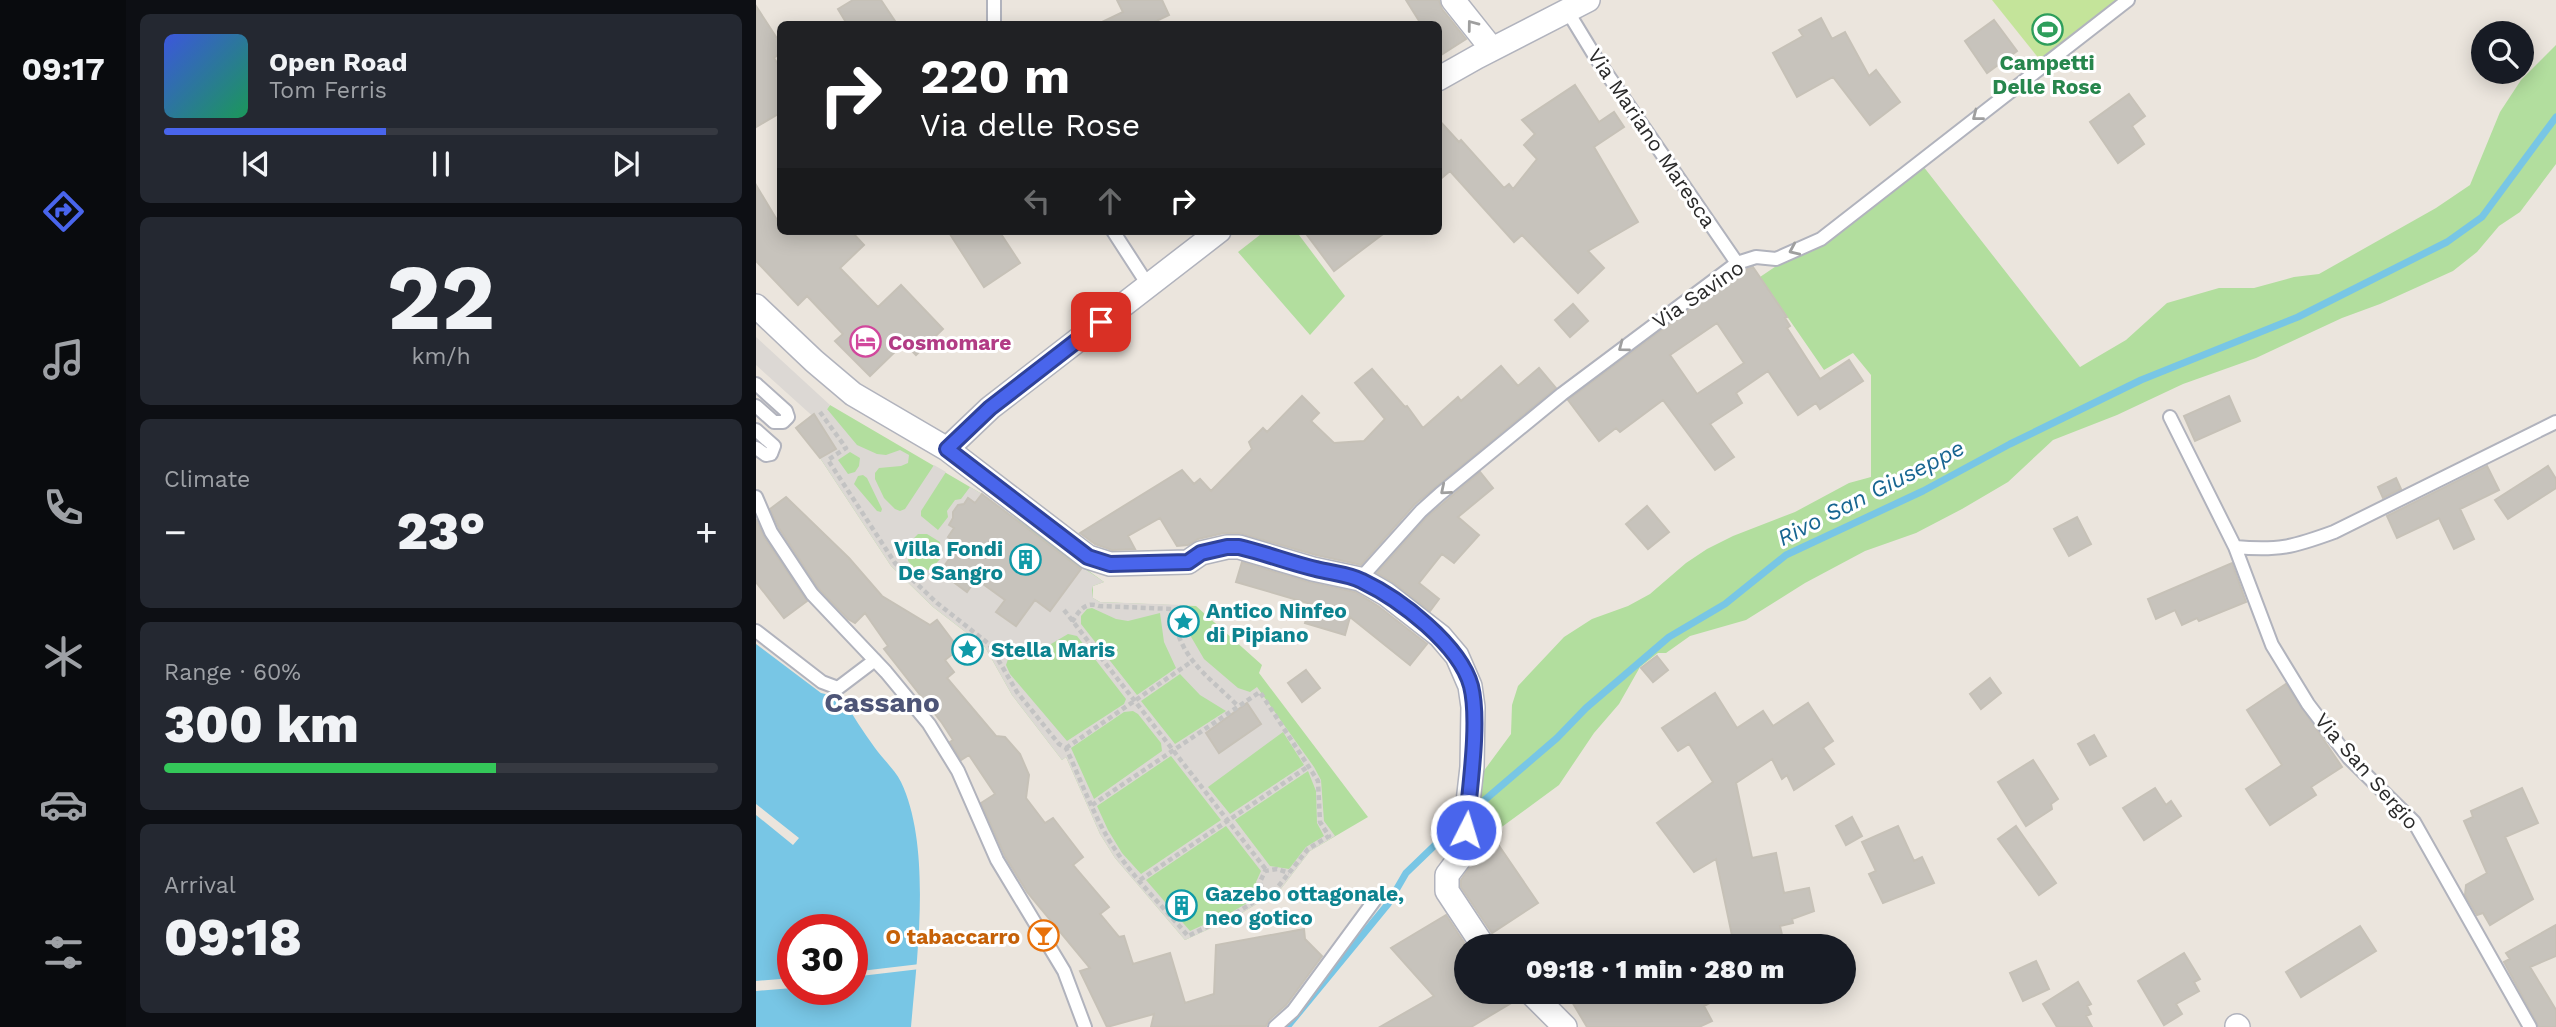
<!DOCTYPE html>
<html lang="en">
<head>
<meta charset="utf-8">
<style>
	:root { --surface:#171b24; --page:#242831; --text:#f1f3f6; --muted:#9ea1a6; --line:#363941; --accent:#4965ec }
	body { margin:0; font-family:"Work Sans",sans-serif; background:var(--page); color:var(--text); height:100vh; display:flex; flex-direction:column; font-size:26px; white-space:nowrap }
	* { box-sizing:border-box; margin:0 }
	p { font-size:23px; color:var(--muted) }
	.icon { flex:none; width:38px; height:38px; fill:none; stroke:currentColor; stroke-width:2; stroke-linecap:round; stroke-linejoin:round }
	.map { position:relative; flex:1; overflow:hidden }
	.drawer { display:flex; flex-direction:column; gap:14px; padding:14px; background:#0d0f14; width:630px }
	.drawer>* { flex:none }
	.guide { position:absolute; left:21px; top:21px; width:665px; height:214px; border-radius:10px; box-shadow:0 4px 18px #0003; background:#202124; color:#fff; overflow:hidden }
	.tools { position:absolute; left:1715px; top:21px; display:grid; gap:14px }
	.tools a { display:grid; place-items:center; width:63px; height:63px; border-radius:50%; background:var(--surface); box-shadow:0 4px 18px #0003; font-size:35px }
	.speed { position:absolute; left:21px; top:914px; display:flex; gap:14px; font-size:35px; font-weight:700; text-align:center }
	.speed>* { display:grid; place-content:center; width:91px; height:91px; border-radius:50%; background:var(--surface); box-shadow:0 4px 18px #0003; line-height:1 }
	.speed .limit { border:10px solid #d22; background:#fff; color:#111 }
	.pin { position:absolute; display:grid; place-items:center; width:60px; height:60px; color:#fff; margin:-30px; border-radius:14px; box-shadow:0 4px 10px #0006 }
	.me { position:absolute; width:77px; margin:-38px; rotate:5deg; stroke-linejoin:round; filter:drop-shadow(0 0 5px #0008) }
	.turn { display:flex; align-items:center; gap:24px; height:147px; padding:0 28px; font-size:32px }
	.turn .icon { width:91px; height:91px; stroke-width:2.5 }
	.turn b { display:block; font-size:49px; line-height:60px }
	.lanes { display:flex; align-items:center; height:66px; padding:0 28px; background:#0003; justify-content:center; gap:35px; direction:ltr }
	.lanes .off { opacity:.35 }
	.big { font-size:52px; font-weight:800; line-height:1.1 }
	.drawer .widget { flex:1; display:flex; flex-direction:column; justify-content:center; gap:10px; min-width:0; padding:0 24px; border-radius:10px; background:var(--page) }
	.drawer .dial { align-items:center; gap:0 }
	.dial b { font-size:91px; line-height:1 }
	.song { display:flex; align-items:center; gap:21px }
	.cover { width:84px; height:84px; border-radius:10px; background:linear-gradient(135deg,hsl(230 70% 55%),hsl(150 70% 35%)) }
	.played { height:7px; border-radius:4px; background:linear-gradient(90deg,var(--accent) 40%,var(--line) 40%) }
	.keys { display:flex; justify-content:space-around; direction:ltr }
	.heat { display:flex; justify-content:space-between; align-items:center; font-size:38px; direction:ltr }
	.charge { height:10px; border-radius:5px; background:linear-gradient(90deg,#34c759 60%,var(--line) 0) }
	.trip { position:absolute; left:698px; top:934px; width:402px; height:70px; border-radius:35px; background:var(--surface); box-shadow:0 4px 18px #0003; font-weight:800; line-height:70px; text-align:center }
	main { display:flex; flex:1; min-height:0 }
	.tab-bar { display:flex; flex-direction:column; width:126px; justify-content:space-around; align-items:center; background:#090b0e; color:var(--muted) }
	.tab-bar .icon { width:49px; height:49px }
	.tab-bar .on { color:var(--accent) }
	.tab-bar b { font-size:32px; color:var(--text) }
	.map>svg:first-child { display:block }
	.green { fill:#b2de9e }
	.pitch { fill:#c4e49a }
	.plaza { fill:#dcd8d4; fill-rule:evenodd }
	.water { fill:#78c6e5; fill-rule:evenodd }
	.pier { fill:#ebe5dd }
	.lines { fill:none; stroke-linecap:round; stroke-linejoin:round }
	.stream { stroke:#78c6e5; stroke-width:7 }
	.building { fill:#c7c3bc; stroke:#c6c1b7; stroke-width:2; fill-rule:evenodd }
	.service-casing { stroke:#b1b3bd; stroke-width:16 }
	.minor-casing { stroke:#b1b3bd; stroke-width:26 }
	.path { stroke:#c3c3c3; stroke-width:4.5; stroke-dasharray:5 3.5; stroke-linecap:butt }
	.service { stroke:#fff; stroke-width:12 }
	.minor { stroke:#fff; stroke-width:23 }
	.oneway { stroke:#9f9f9f }
	.route-casing { stroke:#2f4299; stroke-width:18 }
	.route { stroke:#4965ec; stroke-width:12 }
	.labels { text-anchor:middle; dominant-baseline:central; stroke-width:6; stroke-linejoin:round; paint-order:stroke }
	.leisure-label { font-size:21px; font-weight:bold; fill:#27864d; stroke:#fff }
	.street-label { font-size:21px; fill:#2a2a2a; stroke:#fff }
	.hotel-label { font-size:21px; font-weight:bold; fill:#b23c85; stroke:#fff; text-anchor:start }
	.culture-label { font-size:21px; font-weight:bold; fill:#0d838f; stroke:#fff; text-anchor:start }
	.food-label { font-size:21px; font-weight:bold; fill:#c56008; stroke:#fff; text-anchor:end }
	.water-label { font-size:23px; font-style:italic; fill:#176591; stroke:#fff }
	.district-label { font-size:28px; font-weight:bold; fill:#4e5577; stroke:#fff }
</style>
</head>
<body>
<main>
<nav class="tab-bar">
<b>09:17</b>
<svg class="icon on" aria-label="directions" viewBox="0 0 24 24"><path d="M12 3l9 9-9 9-9-9zM9 14v-3h6M13 9l2 2-2 2"/></svg>
<svg class="icon" aria-label="music" viewBox="0 0 24 24"><path d="M9 18V5l10-2v13"/><circle cx="6" cy="18" r="3"/><circle cx="16" cy="16" r="3"/></svg>
<svg class="icon" aria-label="phone" viewBox="0 0 24 24"><path d="M5 4h4l2 5-3 2q2 4 5 5l2-3 5 2v4C11 20 4 13 5 4z"/></svg>
<svg class="icon" aria-label="climate" viewBox="0 0 24 24"><path d="M12 3v18M4 7l16 10M4 17L20 7"/></svg>
<svg class="icon" aria-label="car" viewBox="0 0 24 24"><path d="M5 17H2v-5l4-1 3-4h7l3 4 3 1v5h-3M9 17h6M6 11h13"/><circle cx="7" cy="17" r="2"/><circle cx="17" cy="17" r="2"/></svg>
<svg class="icon" aria-label="filters" viewBox="0 0 24 24"><path d="M4 7h16M4 17h16"/><circle cx="9" cy="7" r="2"/><circle cx="15" cy="17" r="2"/></svg>
</nav>
<section class="drawer">
<div class="widget">
<div class="song"><i class="cover"></i><div><b>Open Road</b><p>Tom Ferris</p></div></div>
<div class="played"></div>
<div class="keys"><svg class="icon" aria-label="previous" viewBox="0 0 24 24"><path d="M18 5L8 12l10 7zM5 5v14"/></svg><svg class="icon" aria-label="pause" viewBox="0 0 24 24"><path d="M8 5v14M16 5v14"/></svg><svg class="icon" aria-label="next" viewBox="0 0 24 24"><path d="M6 5l10 7-10 7zM19 5v14"/></svg></div>
</div>
<div class="widget dial"><b>22</b><p>km/h</p></div>
<div class="widget"><p>Climate</p>
<div class="heat"><a>−</a><b class="big">23°</b><a>+</a></div>
</div>
<div class="widget"><p>Range · 60%</p><b class="big">300 km</b><div class="charge"></div></div>
<div class="widget"><p>Arrival</p><b class="big">09:18</b></div>
</section>
<div class="map">
<svg width="1800" height="1027" viewBox="0 0 1800 1027">
	<rect width="100%" height="100%" fill="#ebe5dd"/>
	<path class="green" d="M1800,45V164L1764,212L1743,226L1721,252L1697,271L1624,304L1586,318L1500,358L1427,384L1361,415L1297,440L1252,482L1206,509L1160,533L1109,551L1049,583L990,620L934,636L910,653H902L884,667L863,704L838,733L803,785L717,848L724,776L755,734L756,705L762,686L808,637L836,619L872,606L894,594L930,563L951,549L977,536L1039,512L1093,483L1115,477V375L1097,353L1068,370L1004,277L1167,166L1324,367L1370,340L1411,303L1463,288H1498L1538,277L1563,274L1680,208L1714,185L1744,112L1765,80Z
		M509,231H540L589,296L554,335L482,252Z
		M74,405L226,494L348,582L337,586V598L344,602L440,606L506,665L503,673L612,817L554,851L524,890L479,917L429,940L359,858L344,834L310,757L306,760L256,695L229,647L177,607L135,566L64,458L79,449L62,421Z"/>
	<path class="pitch" d="M1236,0H1360L1284,60Z"/>
	<path class="plaza" d="M0,337L74,405L71,409L101,445L121,454L130,455L144,450L153,455L152,463L145,466L123,468L119,473V479L128,498L139,509L144,511L149,509L178,465L190,472L165,511V516L182,530L192,517L191,511L199,500L205,499L214,487L226,494L219,503L202,505L197,512V518L193,524L198,528L203,545L184,572L210,591L220,579L249,600L241,612L260,626L279,600L294,611L326,567L348,582L337,586L336,590L337,598L344,602L428,605L434,635L448,659L482,688L494,692L501,687L558,767L565,780L568,821L579,836L554,851L524,890L479,917L429,940L359,858L344,834L310,757L306,760L256,695L229,647L177,607L135,566L64,458L79,449L62,421L0,365ZM94,452L104,458L103,466L99,472L92,474L82,460ZM107,475L111,478L126,509L125,512L121,511L98,484L102,476ZM162,534H171L184,542L185,558L174,570L158,568L152,561L151,545ZM336,608L360,619L372,621L404,613L408,642L420,668L381,695L325,624V616L331,609ZM312,634L321,636L370,699L368,704L311,741L254,674L250,665L252,659L283,651ZM424,674L444,695L470,711L419,744L385,701ZM491,703L505,724L464,753L450,733ZM377,711L382,714L405,743L406,751L338,799L315,748L368,712ZM527,732L548,765L474,814L452,787ZM415,756L465,820L385,874L366,853L352,830L341,806ZM552,771L560,791L561,823L568,836L550,847L533,869L514,866L479,820ZM470,826L505,871L500,882L503,896L476,912L434,931L390,880Z"/>
	<path class="water" d="M0,644L65,693L86,698C97,715 107,732 119,748C127,759 139,770 145,782C176,847 161,957 155,1027H0ZM37,929H96V989H37Z"/>
	<path class="pier" d="M0,804L43,838L37,845L0,815Z
		M164,964V969L96,977V972Z
		M37,978V988L0,991V981Z"/>
	<g class="lines">
		<path class="stream" d="M717,810L801,738L830,708L913,637L969,604L1030,555L1167,491L1254,444L1385,380L1542,317L1691,242L1726,217L1800,117
			M531,1027L632,904L650,873L705,820"/>
	</g>
	<path class="building" d="M97,0H125L141,24H91L82,9Z
		M361,0H406L413,15L394,24H342L367,12Z
		M650,0H683L686,9L710,39L682,57V24H665Z
		M0,6L24,43V53L18,58L24,67V113L0,127Z
		M1065,18L1076,39L1089,32L1113,76L1120,70L1144,102L1114,125L1077,77L1041,97L1017,53L1047,36L1043,30Z
		M1238,20L1261,51L1231,73L1209,41Z
		M819,85L843,122L858,112L868,127L838,147L882,222L832,251L848,268L822,293L766,235L758,242L694,171L682,181V119L703,142L705,140L748,188L753,184L757,189L781,159L768,145L779,134L766,120Z
		M1373,94L1389,116L1376,126L1388,144L1362,163L1334,122Z
		M0,185L24,225V231H95L108,245L84,268L122,307L145,285L187,329L160,355L148,343L114,376L79,341L87,334L51,296L42,305L0,261Z
		M192,231H243L264,263L228,287Z
		M548,231H631L578,271Z
		M997,267L1031,317L1029,318L1034,326L1031,328L1064,379L1093,360L1107,381L1064,409L1060,403L1042,415L1012,371L980,393L986,403L954,424L978,457L959,470L907,400L864,432L860,428L843,441L812,400L966,285L989,270ZM961,323L988,363L941,394L914,355Z
		M817,304L832,321L814,337L799,320Z
		M745,366L762,386L783,368L800,388L659,504L605,565L560,555L483,533H468L442,539L432,545L421,546L404,518L372,536L379,549L356,550L339,544L324,533L426,470L438,484L444,479L455,491L496,449L493,442L507,428L511,432L546,396L563,413L555,421L578,443L608,441L629,419L599,383L616,369L649,407L651,406L667,428L702,397L705,401Z
		M1473,396L1484,421L1439,441L1428,416Z
		M58,414L80,449L64,458L40,428Z
		M1731,466L1743,490L1704,509L1718,539L1698,549L1683,518L1641,538L1631,516Z
		M1792,466L1800,479V488L1752,519L1739,500Z
		M724,472L737,488L702,517L723,535L698,563L686,554L663,583L683,599L674,611L638,583L621,573L671,517Z
		M1640,478L1645,489L1627,498L1622,487Z
		M226,494L325,569L294,611L279,600L260,626L240,612L249,600L220,579L211,592L184,572L203,545L192,537L198,528L193,525L197,518V512L202,505L208,504L212,498L219,503Z
		M30,497L93,558L126,596L174,625L181,620L203,649L189,660L198,672L191,678L240,736L249,737L264,754L273,775L270,798L289,823L297,818L327,857L317,865L353,907L344,914L363,937L368,936L377,964L414,953L429,1003L458,994L460,945L548,929L549,939L566,956L530,1005L513,1020L510,1026L395,1027L398,1014L351,1027L324,971L334,968L271,892L249,856L225,803L239,794L213,755L205,760L194,742L197,740L186,723L128,649L132,646L109,613L99,623L92,619L63,589L23,528L14,509Z
		M891,506L913,532L892,549L870,524Z
		M1321,517L1335,544L1313,556L1298,529Z
		M0,519L8,537L51,601L28,618L0,582Z
		M486,562L553,582L599,592L622,606L671,644L654,665L594,617L589,635L549,623L555,604L480,582Z
		M1476,563L1490,602L1443,621L1441,618L1426,625L1419,610L1400,619L1392,599Z
		M901,656L912,670L897,682L885,668Z
		M550,670L564,688L546,702L532,683Z
		M1234,678L1245,693L1225,709L1214,694Z
		M1530,684L1586,767L1555,787L1560,795L1514,825L1490,789L1526,765L1491,710Z
		M959,693L981,728L1007,711L1017,726L1052,703L1077,741L1067,748L1078,764L1038,790L1031,775L1026,779L1016,759L980,783L996,858L1020,853L1028,893L1053,888L1058,911L1036,919L1037,923L1024,926L1026,935L978,945L960,859L938,872L901,823L957,782L933,744L922,751L906,728Z
		M491,703L505,724L463,753L450,733Z
		M1338,735L1350,756L1334,765L1322,744Z
		M1277,760L1302,799L1295,804L1296,809L1270,826L1242,782Z
		M1399,788L1410,805L1415,801L1425,816L1388,840L1367,808Z
		M1766,788L1782,823L1749,837L1777,899L1734,925L1727,913L1721,915L1709,895L1710,885L1731,873L1708,821L1717,817L1715,811Z
		M1096,817L1106,836L1090,845L1080,826Z
		M1142,826L1158,861L1166,857L1178,883L1127,903L1113,874L1120,871L1106,842Z
		M1260,826L1300,883L1283,895L1242,839Z
		M735,834L782,903L736,933L705,887V880L720,857L721,845Z
		M416 904a10 10 0 1 1 20 0a10 10 0 1 1-20 0Z
		M690,915L711,947L710,992H760L762,999L715,1027H624L678,996L635,948Z
		M1800,925V956L1774,967L1800,1010V1027H1783L1748,962L1754,959L1750,953Z
		M1604,926L1620,951L1545,997L1530,972Z
		M1428,953L1444,979L1438,982L1443,991L1420,1004L1426,1014L1408,1025L1382,981Z
		M1280,961L1293,989L1267,1001L1254,973Z
		M1322,982L1335,1004L1331,1006L1335,1014L1330,1016L1336,1027H1301L1287,1004Z
		M829,992H895L902,1004L925,992H974L948,1006L956,1021L943,1027H831L815,1000Z"/>
	<g class="lines">
		<defs>
			<path id="service" d="M238,0V24
				M812,12L840,58L981,263
				M357,231L392,285
				M0,384L30,411L32,417L27,422H18L0,406
				M1414,417L1479,547
				M0,430L18,446L15,454L10,455L0,448
				M0,497L15,532L56,594L130,672L173,724L202,771L241,860L308,971L329,1027
				M604,579L665,511L684,494L806,394L981,263L1000,257L1020,259L1065,239L1372,0
				M0,631L66,682L82,688L119,660
				M519,1027L537,1011L618,901
				M1774,1027L1658,822L1593,758L1552,704L1516,645L1479,547C1522,551 1537,547 1578,532L1800,422"/>
			<path id="minor" d="M697,0L736,49
				M682,79L721,57L832,0
				M0,306L58,361L97,394L191,449L332,557L354,564L432,562L445,553L471,547H483L557,569L604,579L630,594L684,636L701,656L714,686L717,707L716,767L706,855L691,875V891L728,947
				M191,449L234,408L463,231
				M774,992L809,1027
				M1481,1026L1482,1027"/>
		</defs>
		<use href="#service" class="service-casing"/>
		<use href="#minor" class="minor-casing"/>
		<path class="path" d="M64,412L90,448L72,460L139,563L181,603L233,644L261,692L303,744L310,748C323,776 334,806 349,833C370,871 404,903 432,936L478,914L521,888L552,849L573,836L564,822L562,781L504,692L336,805
			M308,610L511,871
			M316,622C323,611 329,601 343,606L416,609C423,659 449,673 482,706
			M310,748L435,662
			M384,880L553,766
			M508,896L504,882L509,871L521,869L533,873"/>
		<use href="#service" class="service"/>
		<use href="#minor" class="minor"/>
	</g>
	<defs><path id="oneway-chevron" d="M-2-3.5L2.5 0L-2 3.5" fill="none" stroke-width="1.6" stroke-linecap="round" stroke-linejoin="round" transform="scale(1.75)"/></defs>
	<g class="oneway">
		<use href="#oneway-chevron" transform="translate(716 25) rotate(-127)"/>
		<use href="#oneway-chevron" transform="translate(1221 116) rotate(142)"/>
		<use href="#oneway-chevron" transform="translate(1038 250) rotate(156)"/>
		<use href="#oneway-chevron" transform="translate(867 347) rotate(143)"/>
		<use href="#oneway-chevron" transform="translate(689 490) rotate(140)"/>
	</g>
	<g class="lines">
		<defs>
			<path id="route" d="M345,322L234,408L191,449L332,557L354,564L432,562L445,553L471,547H483C509,553 534,563 560,569C575,573 593,574 606,581C644,599 704,645 715,686C724,722 713,792 710,830"/>
		</defs>
		<use href="#route" class="route-casing"/>
		<use href="#route" class="route"/>
	</g>
	<defs>
		<symbol id="stadium-ring" viewBox="-11 -11 22 22"><circle r="9.5" fill="#fff" stroke="#2e9e5b" stroke-width="1.5"/><path d="M0-5a6.5 5 0 1 0 0 10a6.5 5 0 1 0 0-10ZM-3.5-1.8h7v3.6h-7Z" fill="#2e9e5b"/></symbol>
		<symbol id="hotel-ring" viewBox="-11 -11 22 22"><circle r="9.5" fill="#fff" stroke="#d1479c" stroke-width="1.5"/><path d="M-6-4.5h1.5V1H6V5H4.5V3h-9V5H-6ZM-4 0a1.8 1.8 0 1 1 3.6 0ZM.5 0V-2.5h3Q6-2.5 6 0Z" fill="#d1479c"/></symbol>
		<symbol id="building-ring" viewBox="-11 -11 22 22"><circle r="9.5" fill="#fff" stroke="#0f9aa8" stroke-width="1.5"/><path d="M-4-6H4V6H1V3H-1V6H-4ZM-2.5-4.3h1.7v1.8h-1.7ZM.8-4.3h1.7v1.8H.8ZM-2.5-1h1.7V.8h-1.7ZM.8-1h1.7V.8H.8Z" fill="#0f9aa8"/></symbol>
		<symbol id="sight-ring" viewBox="-11 -11 22 22"><circle r="9.5" fill="#fff" stroke="#0f9aa8" stroke-width="1.5"/><path d="M0-6L1.8-2.2L6-1.7L2.9 1.2L3.7 5.4L0 3.3L-3.7 5.4L-2.9 1.2L-6-1.7L-1.8-2.2Z" fill="#0f9aa8"/></symbol>
		<symbol id="bar-ring" viewBox="-11 -11 22 22"><circle r="9.5" fill="#fff" stroke="#e8710a" stroke-width="1.5"/><path d="M-6-5H6L.8 .8V4.5H3.5V6h-7V4.5H-.8V.8Z" fill="#e8710a"/></symbol>
	</defs>
	<g fill-rule="evenodd">
		<use href="#stadium-ring" x="1274" y="12" width="35" height="35"/>
		<use href="#hotel-ring" x="92" y="324" width="35" height="35"/>
		<use href="#building-ring" x="252" y="542" width="35" height="35"/>
		<use href="#sight-ring" x="410" y="604" width="35" height="35"/>
		<use href="#sight-ring" x="194" y="632" width="35" height="35"/>
		<use href="#building-ring" x="408" y="888" width="35" height="35"/>
		<use href="#bar-ring" x="270" y="918" width="35" height="35"/>
	</g>
	<g class="labels">
		<g class="leisure-label">
			<text x="1291" y="62">Campetti<tspan x="1291" dy="24">Delle Rose</tspan></text>
		</g>
		<g class="street-label">
			<text transform="translate(896 138) rotate(56)">Via Mariano Maresca</text>
			<text transform="translate(942 294) rotate(-34)">Via Savino</text>
			<text transform="translate(1611 771) rotate(49)">Via San Sergio</text>
		</g>
		<g class="hotel-label">
			<text x="132" y="342">Cosmomare</text>
		</g>
		<g class="culture-label">
			<text x="247" y="548" text-anchor="end">Villa Fondi<tspan x="247" dy="24">De Sangro</tspan></text>
			<text x="450" y="610">Antico Ninfeo<tspan x="450" dy="24">di Pipiano</tspan></text>
			<text x="235" y="649">Stella Maris</text>
			<text x="449" y="893">Gazebo ottagonale,<tspan x="449" dy="24">neo gotico</tspan></text>
		</g>
		<g class="food-label">
			<text x="264" y="936">O tabaccarro</text>
		</g>
		<g class="water-label">
			<text transform="translate(1115 493) rotate(-27)">Rivo San Giuseppe</text>
		</g>
		<g class="district-label">
			<text x="126" y="702">Cassano</text>
		</g>
	</g>
</svg>
<div class="tools">
<a><svg class="icon" aria-label="search" viewBox="0 0 24 24"><circle cx="10" cy="10" r="6"/><path d="M15 15l6 6"/></svg></a>
</div>
<div class="speed"><div class="limit">30</div></div>
<div class="pin" style="left:345px;top:322px;background:#d93025"><svg class="icon" aria-label="arrive" viewBox="0 0 24 24"><path d="M6 21V4h12l-3 4 3 4H6"/></svg></div>
<svg class="me" style="left:710px;top:830px" viewBox="-20 -20 40 40"><circle r="17" fill="#4965ec" stroke="#fff" stroke-width="3"/><path d="M0-11L8 9 0 5-8 9z" fill="#fff"/></svg>
<div class="trip">09:18 · 1 min · 280 m</div>
<div class="guide">
<div class="turn"><svg class="icon" aria-label="right" viewBox="0 0 24 24"><path d="M7 20v-9h11M14 6l5 5-5 5"/></svg><div><b>220 m</b>Via delle Rose</div></div>
<div class="lanes"><svg class="icon off" aria-label="left" viewBox="0 0 24 24"><path d="M17 20v-9H6M10 6l-5 5 5 5"/></svg><svg class="icon off" aria-label="ahead" viewBox="0 0 24 24"><path d="M12 20V5M6 11l6-6 6 6"/></svg><svg class="icon" aria-label="right" viewBox="0 0 24 24"><path d="M7 20v-9h11M14 6l5 5-5 5"/></svg></div>
</div>
</div>
</main>
</body>
</html>
